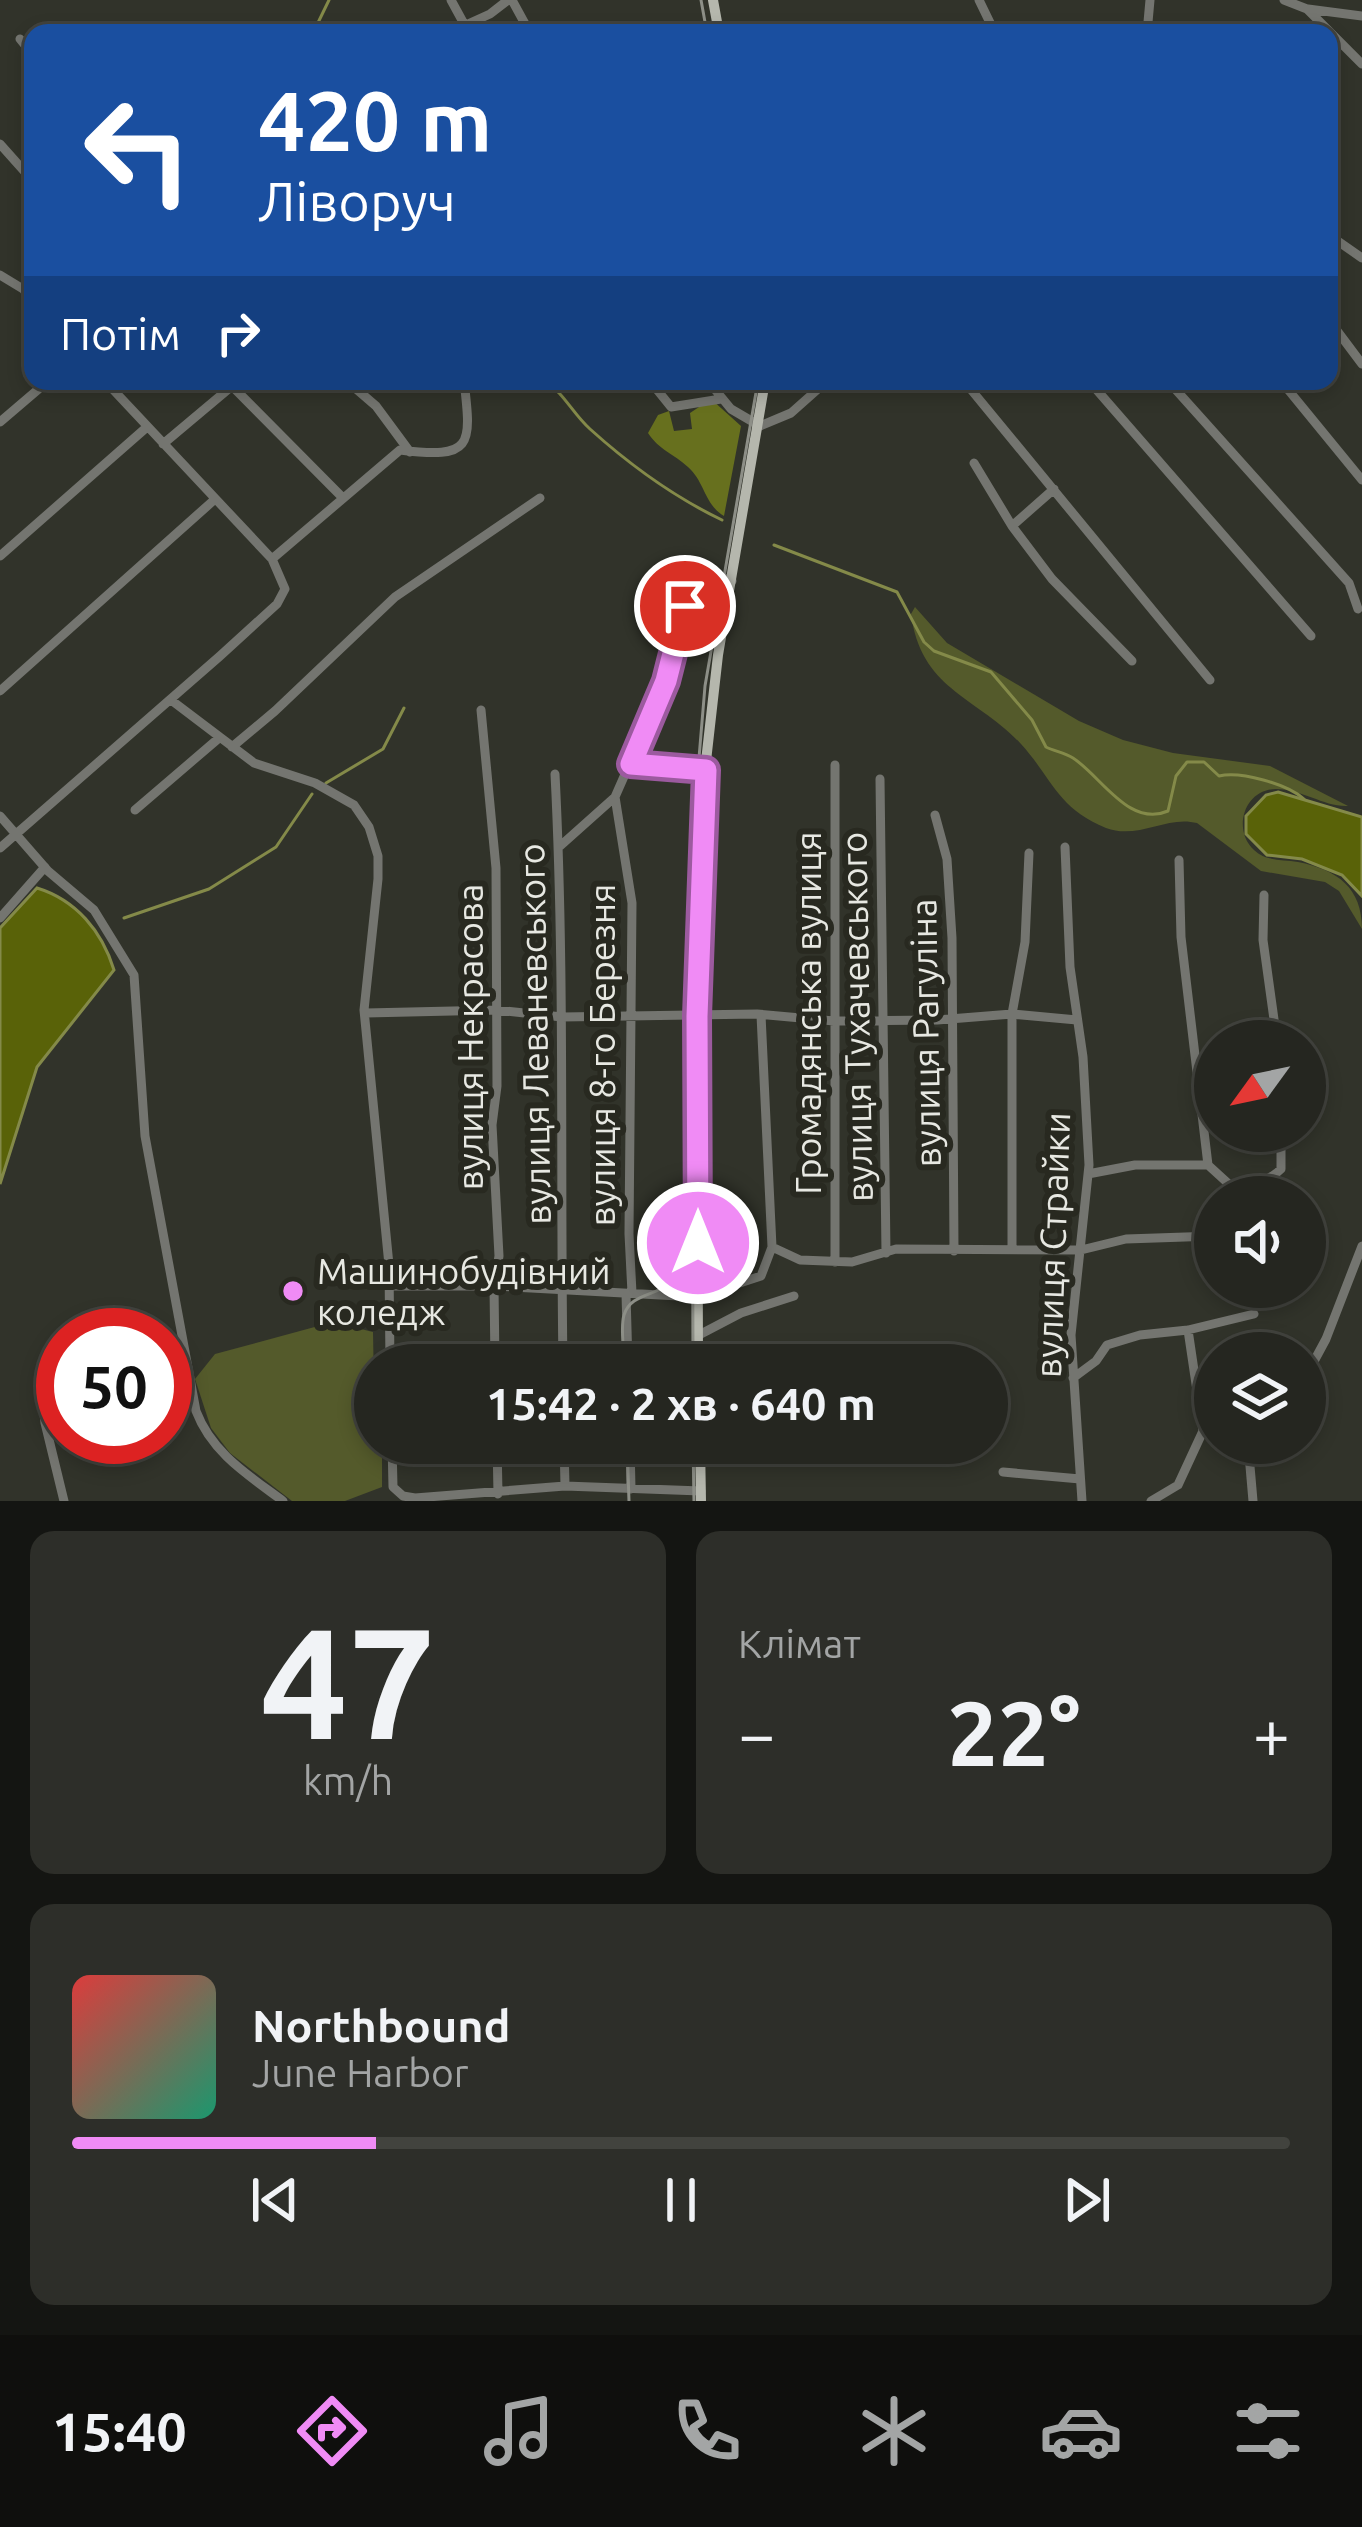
<!DOCTYPE html>
<html lang="uk">
<head>
<meta charset="utf-8">
<style>
	:root { --surface:#252620; --page:#2d2e29; --text:#f1f3f6; --muted:#a3a5a5; --line:#42433e; --accent:#f08bf5 }
	body { margin:0; font-family:Ubuntu,sans-serif; background:var(--page); color:var(--text); height:100vh; display:flex; flex-direction:column; font-size:45px; white-space:nowrap }
	* { box-sizing:border-box; margin:0 }
	p { font-size:39px; color:var(--muted) }
	.icon { flex:none; width:66px; height:66px; fill:none; stroke:currentColor; stroke-width:2; stroke-linecap:round; stroke-linejoin:round }
	.map { position:relative; height:1501px; overflow:hidden }
	.drawer { display:flex; flex-direction:column; gap:30px; padding:30px; background:#141512; flex:1 }
	.drawer>* { flex:none }
	.banner { position:absolute; left:24px; top:24px; width:1314px; height:366px; border-radius:24px; box-shadow:0 6px 18px #0003,0 0 0 3px var(--line); background:#1a4fa0; color:#fff; overflow:hidden }
	.needle { width:78px; rotate:237deg }
	.controls { position:absolute; left:1194px; top:1020px; display:grid; gap:24px }
	.controls a { display:grid; place-items:center; width:132px; height:132px; border-radius:50%; background:var(--surface); box-shadow:0 6px 18px #0003,0 0 0 3px var(--line); font-size:60px }
	.speed { position:absolute; left:36px; top:1308px; display:flex; gap:24px; font-size:60px; font-weight:700; text-align:center }
	.speed>* { display:grid; place-content:center; width:156px; height:156px; border-radius:50%; background:var(--surface); box-shadow:0 6px 18px #0003,0 0 0 3px var(--line); line-height:1 }
	.speed .limit { border:18px solid #d22; background:#fff; color:#111 }
	.pin { position:absolute; display:grid; place-items:center; width:102px; height:102px; color:#fff; margin:-51px; border:6px solid #fff; border-radius:50%; box-shadow:0 3px 12px #0007 }
	.me { position:absolute; width:132px; margin:-66px; rotate:0deg; stroke-linejoin:round; filter:drop-shadow(0 0 9px #0008) }
	.turn { display:flex; align-items:center; gap:42px; height:252px; padding:0 36px; font-size:54px }
	.turn .icon { width:156px; height:156px; stroke-width:2.5 }
	.turn b { display:block; font-size:84px; line-height:102px }
	.then { display:flex; align-items:center; height:114px; padding:0 36px; background:#0003; gap:24px; font-size:45px }
	.big { font-size:90px; font-weight:600; line-height:1.1 }
	.drawer .widget { flex:1; display:flex; flex-direction:column; justify-content:center; gap:18px; min-width:0; padding:0 42px; border-radius:24px; background:var(--page) }
	.drawer .dial { align-items:center; gap:0 }
	.dial b { font-size:156px; line-height:1 }
	.song { display:flex; align-items:center; gap:36px }
	.cover { width:144px; height:144px; border-radius:18px; background:linear-gradient(135deg,hsl(0 70% 55%),hsl(160 70% 35%)) }
	.played { height:12px; border-radius:6px; background:linear-gradient(90deg,var(--accent) 25%,var(--line) 25%) }
	.keys { display:flex; justify-content:space-around; direction:ltr }
	.heat { display:flex; justify-content:space-between; align-items:center; font-size:66px; direction:ltr }
	.drawer .tiles { flex:1; display:grid; gap:30px; grid-template-columns:1fr 1fr }
	.widget:last-child { grid-column:span 2 }
	.trip { position:absolute; left:354px; top:1344px; width:654px; height:120px; border-radius:60px; background:var(--surface); box-shadow:0 6px 18px #0003,0 0 0 3px var(--line); font-weight:600; line-height:120px; text-align:center }
	.tab-bar { display:flex; height:192px; justify-content:space-around; align-items:center; background:#0f0f0d; color:var(--muted) }
	.tab-bar .icon { width:84px; height:84px }
	.tab-bar .current { color:var(--accent) }
	.tab-bar b { font-size:54px; color:var(--text) }
	.map>svg:first-child { display:block }
	.green { fill:#545a2b }
	.forest { fill:#67701e }
	.water { fill:#596208; stroke:#848a49; stroke-width:3 }
	.lines { fill:none; stroke-linecap:round; stroke-linejoin:round }
	.stream { stroke:#848a49; stroke-width:3 }
	.minor { stroke:#747570; stroke-width:9 }
	.major { stroke:#b5b7ad; stroke-width:10 }
	.tram { stroke:#8d8f87; stroke-width:3 }
	.route-casing { stroke:#9c5a9f; stroke-width:30 }
	.route { stroke:#f08bf5; stroke-width:21 }
	.poi-dot { fill:#f08bf5; stroke:#282920; stroke-width:4.5 }
	.labels { text-anchor:middle; dominant-baseline:central; stroke-width:12; stroke-linejoin:round; paint-order:stroke }
	.street-label { font-size:36px; fill:#e7e8e2; stroke:#282920 }
	.poi-label { font-size:36px; fill:#e7e8e2; stroke:#282920; text-anchor:start }
</style>
</head>
<body>
<div class="map">
<svg width="1362" height="1501" viewBox="0 0 1362 1501">
	<rect width="100%" height="100%" fill="#31332a"/>
	<path class="green" d="M915,607L947,643L1079,721L1123,740L1173,753L1270,766L1348,806C1324,807 1302,789 1276,789C1244,789 1232,830 1254,850C1267,862 1282,859 1298,862C1338,870 1362,888 1362,929L1339,891L1325,882L1261,871L1197,823C1167,815 1138,840 1106,828C1057,808 1052,778 1021,744C976,696 921,690 911,614Z
		M333,1322L373,1332L375,1443H382V1487L345,1501H292L230,1453L211,1428L195,1379L215,1354Z"/>
	<path class="forest" d="M711,399L741,426L724,516C704,504 705,482 688,467C674,454 659,450 648,433L658,415L669,411L674,431L692,429L690,413Z"/>
	<path class="water" d="M1278,792L1362,817V896L1342,875L1302,859L1267,855L1246,834V816L1266,795Z
		M37,888C76,900 102,931 114,970L37,1067L0,1184V928Z"/>
	<g class="lines">
		<path class="stream" d="M313,33L329,0
			M545,381C564,393 573,414 590,429C631,466 672,496 722,520
			M774,545L897,592L924,642L934,651L991,672L1032,720L1046,747C1054,751 1065,753 1073,758C1101,776 1129,828 1168,811L1176,776L1187,762H1204L1219,776C1241,771 1287,784 1304,799
			M326,783L383,749L404,708
			M124,918L209,889L276,847L312,794"/>
		<path class="minor" d="M451,0L469,33
			M512,0L530,33
			M979,0L995,33
			M1284,0L1307,9L1362,64
			M1308,9L1362,16
			M448,33L490,14L508,0
			M1147,33L1150,0
			M20,39L33,55
			M0,144L33,181
			M1329,235L1362,258
			M0,275L23,289L33,300
			M1329,320L1362,364
			M227,381L342,497
			M347,381L376,406L410,452
			M650,381L671,407L721,399
			M708,381L731,409L760,426L791,413L827,381
			M964,381L1210,680
			M1089,381L1311,636
			M1168,381L1349,583L1358,609
			M1281,381L1362,480
			M0,422L48,381
			M163,444L238,381
			M974,463L1012,526L1052,579L1132,661
			M1012,526L1054,489
			M0,556L147,427
			M272,559L400,450C472,459 472,447 464,381
			M0,691L214,500
			M171,700L254,763L315,783L354,805L369,827L378,856V879L364,1010L389,1265L390,1365
			M481,710L496,868L497,1086L492,1125L499,1256L494,1286L495,1365
			M232,747L275,711L395,597L540,498
			M631,764L705,770
			M555,774C565,971 560,1168 563,1365
			M880,779L886,1253
			M135,810L219,738
			M935,815L947,859L952,938L954,1251
			M0,816L48,871L94,910L134,975L145,1136L196,1411C212,1453 248,1475 283,1501
			M559,847L615,797
			M1065,847L1070,967L1083,1057L1089,1165L1071,1335L1082,1501
			M0,848L220,656L277,604L285,589L272,559L105,381
			M1264,895L1263,940L1277,1041
			M0,918L45,867
			M366,1013L496,1010L562,1017L757,1014L834,1021L937,1020L1012,1014L1077,1020
			M761,1015L772,1247
			M1208,1165L1231,1186C1249,1185 1268,1183 1281,1169V1131
			M1088,1174L1135,1165H1208L1181,937L1179,860
			M1012,1248V1014L1025,942L1029,853
			M835,1262V765
			M387,1286H494L697,1297L761,1276L772,1247L800,1260L852,1262L896,1249L1081,1250L1126,1239L1215,1236
			M632,1293L629,1234L632,903L615,797L666,681L685,606L693,593L715,575L732,581
			M626,1294L628,1365
			M697,1336L741,1313L794,1296
			M1073,1378L1096,1361L1107,1345L1140,1335L1188,1330L1254,1314
			M1305,1378L1326,1339L1362,1246
			M41,1382L45,1423L64,1501
			M392,1443L393,1487L403,1496L415,1498L565,1486L701,1491
			M497,1443L498,1494
			M564,1443L565,1486
			M630,1443L631,1489
			M1248,1443L1253,1501
			M1003,1472L1080,1479
			M1151,1501L1178,1485L1203,1431L1188,1330"/>
		<path class="major" d="M713,0L719,33
			M698,1365L697,1015L705,770L718,655L765,381
			M700,1443L701,1501"/>
		<path class="tram" d="M701,0L707,33
			M625,1365C624,1350 620,1329 624,1315C633,1286 673,1302 688,1258
			M693,1365L692,1015L698,770L705,686L758,381
			M627,1443L629,1501
			M693,1443L694,1501"/>
	</g>
	<g class="lines">
		<defs>
			<path id="route" d="M685,606L666,681L631,764L706,770L697,1016L698,1243"/>
		</defs>
		<use href="#route" class="route-casing"/>
		<use href="#route" class="route"/>
	</g>
	<circle class="poi-dot" cx="293" cy="1291" r="12"/>
	<g class="labels">
		<g class="street-label">
			<text transform="translate(807 1013) rotate(-90)">Громадянська вулиця</text>
			<text transform="translate(856 1017) rotate(-91)">вулиця Тухачевського</text>
			<text transform="translate(925 1033) rotate(-91)">вулиця Рагуліна</text>
			<text transform="translate(534 1034) rotate(-91)">вулиця Леваневського</text>
			<text transform="translate(469 1037) rotate(-90)">вулиця Некрасова</text>
			<text transform="translate(601 1055) rotate(-90)">вулиця 8-го Березня</text>
			<text transform="translate(1052 1245) rotate(-88)">вулиця Страйки</text>
		</g>
		<g class="poi-label">
			<text x="317" y="1270">Машинобудівний<tspan x="317" dy="41">коледж</tspan></text>
		</g>
	</g>
</svg>
<div class="controls">
<a><svg class="needle" viewBox="-14 -14 28 28"><path d="M0-13l5 13h-10z" fill="#e53935"/><path d="M0 13l5-13h-10z" fill="#a3a5a5"/></svg></a>
<a><svg class="icon" aria-label="sound" viewBox="0 0 24 24"><path d="M4 9h4l5-4v14l-5-4H4zM17 9q2 3 0 6"/></svg></a>
<a><svg class="icon" aria-label="layers" viewBox="0 0 24 24"><path d="M12 4l9 5-9 5-9-5zM3 14l9 5 9-5"/></svg></a>
</div>
<div class="speed"><div class="limit">50</div></div>
<div class="pin" style="left:685px;top:606px;background:#d93025"><svg class="icon" aria-label="arrive" viewBox="0 0 24 24"><path d="M6 21V4h12l-3 4 3 4H6"/></svg></div>
<svg class="me" style="left:698px;top:1243px" viewBox="-20 -20 40 40"><circle r="17" fill="#f08bf5" stroke="#fff" stroke-width="3"/><path d="M0-11L8 9 0 5-8 9z" fill="#fff"/></svg>
<div class="trip">15:42 · 2 хв · 640 m</div>
<div class="banner">
<div class="turn"><svg class="icon" aria-label="left" viewBox="0 0 24 24"><path d="M17 20v-9H6M10 6l-5 5 5 5"/></svg><div><b>420 m</b>Ліворуч</div></div>
<div class="then">Потім<svg class="icon" aria-label="right" viewBox="0 0 24 24"><path d="M7 20v-9h11M14 6l5 5-5 5"/></svg></div>
</div>
</div>
<section class="drawer">
<div class="tiles">
<div class="widget dial"><b>47</b><p>km/h</p></div>
<div class="widget"><p>Клімат</p>
<div class="heat"><a>−</a><b class="big">22°</b><a>+</a></div>
</div>
<div class="widget">
<div class="song"><i class="cover"></i><div><b>Northbound</b><p>June Harbor</p></div></div>
<div class="played"></div>
<div class="keys"><svg class="icon" aria-label="previous" viewBox="0 0 24 24"><path d="M18 5L8 12l10 7zM5 5v14"/></svg><svg class="icon" aria-label="pause" viewBox="0 0 24 24"><path d="M8 5v14M16 5v14"/></svg><svg class="icon" aria-label="next" viewBox="0 0 24 24"><path d="M6 5l10 7-10 7zM19 5v14"/></svg></div>
</div>
</div>
</section>
<nav class="tab-bar">
<b>15:40</b>
<svg class="icon current" aria-label="directions" viewBox="0 0 24 24"><path d="M12 3l9 9-9 9-9-9zM9 14v-3h6M13 9l2 2-2 2"/></svg>
<svg class="icon" aria-label="music" viewBox="0 0 24 24"><path d="M9 18V5l10-2v13"/><circle cx="6" cy="18" r="3"/><circle cx="16" cy="16" r="3"/></svg>
<svg class="icon" aria-label="phone" viewBox="0 0 24 24"><path d="M5 4h4l2 5-3 2q2 4 5 5l2-3 5 2v4C11 20 4 13 5 4z"/></svg>
<svg class="icon" aria-label="climate" viewBox="0 0 24 24"><path d="M12 3v18M4 7l16 10M4 17L20 7"/></svg>
<svg class="icon" aria-label="car" viewBox="0 0 24 24"><path d="M5 17H2v-5l4-1 3-4h7l3 4 3 1v5h-3M9 17h6M6 11h13"/><circle cx="7" cy="17" r="2"/><circle cx="17" cy="17" r="2"/></svg>
<svg class="icon" aria-label="filters" viewBox="0 0 24 24"><path d="M4 7h16M4 17h16"/><circle cx="9" cy="7" r="2"/><circle cx="15" cy="17" r="2"/></svg>
</nav>
</body>
</html>
